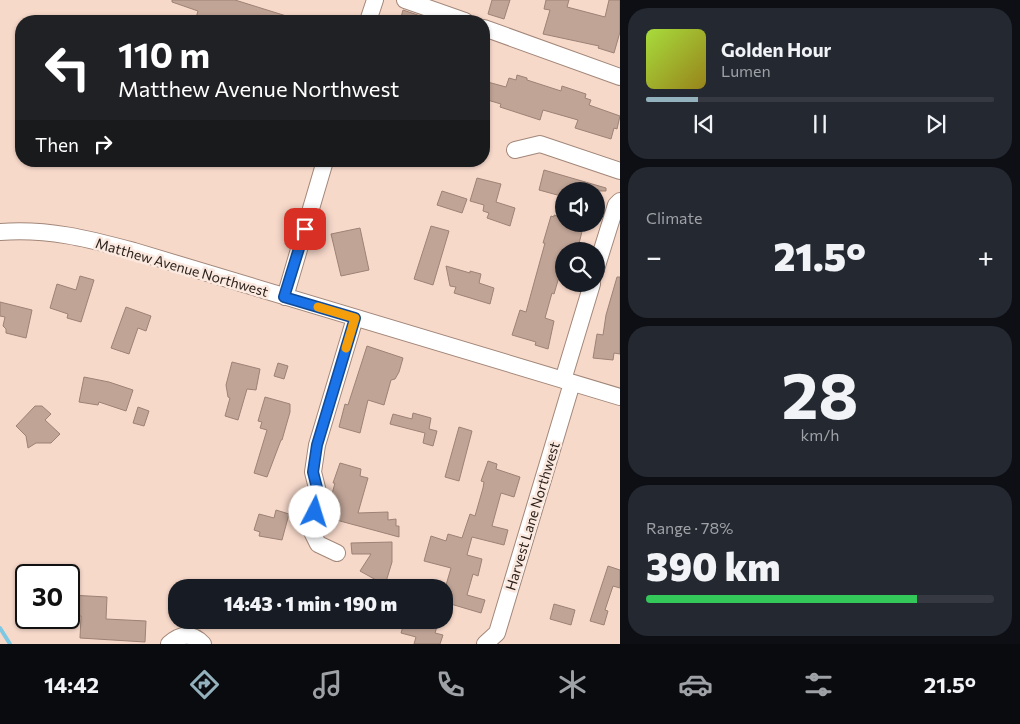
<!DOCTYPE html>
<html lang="en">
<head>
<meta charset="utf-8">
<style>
	:root { --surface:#171b24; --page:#242831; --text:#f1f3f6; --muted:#9ea1a6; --line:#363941; --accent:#94b2bd }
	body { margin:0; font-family:Commissioner,sans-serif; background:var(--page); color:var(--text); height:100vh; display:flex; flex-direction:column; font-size:19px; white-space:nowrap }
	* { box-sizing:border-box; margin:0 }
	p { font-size:16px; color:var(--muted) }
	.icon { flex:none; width:28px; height:28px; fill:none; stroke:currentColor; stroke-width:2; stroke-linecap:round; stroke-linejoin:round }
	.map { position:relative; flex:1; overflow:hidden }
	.details { display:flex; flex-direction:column; gap:8px; padding:8px; background:#0d0f14; width:400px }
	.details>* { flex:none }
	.hud { position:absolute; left:15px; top:15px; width:475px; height:152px; border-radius:20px; box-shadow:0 1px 4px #0004; background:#202124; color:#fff; overflow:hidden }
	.fabs { position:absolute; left:555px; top:182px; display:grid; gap:10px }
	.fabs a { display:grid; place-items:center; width:50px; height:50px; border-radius:50%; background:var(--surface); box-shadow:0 1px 4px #0004; font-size:25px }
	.speed { position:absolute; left:15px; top:564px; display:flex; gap:10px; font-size:25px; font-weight:700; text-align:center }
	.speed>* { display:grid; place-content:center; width:65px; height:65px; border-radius:50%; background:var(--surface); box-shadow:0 1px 4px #0004; line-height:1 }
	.speed .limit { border:2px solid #111; border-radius:8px; background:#fff; color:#111 }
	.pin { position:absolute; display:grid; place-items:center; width:42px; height:42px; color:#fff; margin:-21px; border-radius:10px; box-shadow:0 2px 8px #0006 }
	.me { position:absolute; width:55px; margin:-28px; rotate:5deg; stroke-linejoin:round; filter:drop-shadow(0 0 4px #0008) }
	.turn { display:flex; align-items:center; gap:18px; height:105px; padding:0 20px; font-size:22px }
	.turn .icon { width:65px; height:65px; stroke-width:2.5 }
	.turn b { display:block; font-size:35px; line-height:42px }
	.then { display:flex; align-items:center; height:48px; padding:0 20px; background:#0003; gap:10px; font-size:19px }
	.big { font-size:38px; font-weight:800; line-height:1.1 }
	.details .card { flex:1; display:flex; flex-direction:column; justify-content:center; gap:8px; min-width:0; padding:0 18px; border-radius:20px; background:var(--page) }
	.details .dial { align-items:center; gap:0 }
	.dial b { font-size:65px; line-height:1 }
	.song { display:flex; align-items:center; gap:15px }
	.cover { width:60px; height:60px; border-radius:8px; background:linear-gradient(135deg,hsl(80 70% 55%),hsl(50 70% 35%)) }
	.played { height:5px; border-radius:2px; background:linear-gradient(90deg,var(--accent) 15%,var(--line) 15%) }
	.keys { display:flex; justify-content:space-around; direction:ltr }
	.heat { display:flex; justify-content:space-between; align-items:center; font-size:28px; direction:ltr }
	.charge { height:8px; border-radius:4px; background:linear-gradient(90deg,#34c759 78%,var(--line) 0) }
	.trip { position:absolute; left:168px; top:579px; width:285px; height:50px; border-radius:20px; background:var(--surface); box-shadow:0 1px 4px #0004; font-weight:800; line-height:50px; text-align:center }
	.menu { display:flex; height:80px; justify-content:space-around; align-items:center; background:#090b0e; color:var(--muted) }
	.menu .icon { width:35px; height:35px }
	.menu .current { color:var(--accent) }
	.menu b { font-size:22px; color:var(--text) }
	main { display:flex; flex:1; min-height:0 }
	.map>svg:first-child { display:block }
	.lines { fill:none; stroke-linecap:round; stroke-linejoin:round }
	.stream { stroke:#7fc8e3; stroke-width:4 }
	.building { fill:#c0a496; stroke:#9d8275 }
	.minor-casing { stroke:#a28779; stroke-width:18 }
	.minor { stroke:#fff; stroke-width:16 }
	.route-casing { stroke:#114b97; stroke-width:12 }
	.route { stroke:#1a73e8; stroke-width:9 }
	.slow { stroke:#f59e0b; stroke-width:9 }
	.labels { text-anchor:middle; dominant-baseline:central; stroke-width:5; stroke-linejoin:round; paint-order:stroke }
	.street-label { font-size:14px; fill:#2c221c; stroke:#fbe9e0 }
</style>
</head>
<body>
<main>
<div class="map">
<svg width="620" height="644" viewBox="0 0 620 644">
	<rect width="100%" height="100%" fill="#f7d9ca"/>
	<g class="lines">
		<path class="stream" d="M0,628L10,644"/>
	</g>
	<path class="building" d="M172,0H235L296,19L295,21H195L198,11L172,2Z
		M492,0H510L504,19L488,14Z
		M546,0H569L567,7L605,17L609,0H620V32L614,53L598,48L599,46L543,34L550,10L544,9Z
		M403,10L435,21H400Z
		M517,75L527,78V80L561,91L562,86L586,94L585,98L591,100L589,105L620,116L617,129L614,128L611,139L575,128L578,120L543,110L540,120L500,107L501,104L484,99V81L506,87L509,78L516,80Z
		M544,170L606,188V191H562L561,196L539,190Z
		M477,178L501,184L496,202L515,208L510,226L487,218L489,213L483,211L484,205L470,201Z
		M442,191L467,199L462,213L437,205Z
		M554,215L564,218V224H584L577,251H564V278L559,277L554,294L552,293L545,318L554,321L548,349L535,345L536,342L512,335L520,310L526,312L545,243H543L551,216L554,217Z
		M431,226L449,231L433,285L414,279Z
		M360,228L369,270L341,276L331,234Z
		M446,266L470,273V271L481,274L479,283L494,288L490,304L454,293L456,287L450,286Z
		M80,276L94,280L81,322L67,318L68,314L50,308L57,284L76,290Z
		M617,277H620V354L614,353L613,360L593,358L597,334L603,335L606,315Z
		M0,302L32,310L26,338L6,333V329L3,326L5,317L0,316Z
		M126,307L151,316L146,331L138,328L129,354L111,348Z
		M367,346L403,358L399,372L395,379L391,380L384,405L368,400L360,433L339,427L345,404L348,405Z
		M232,362L260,369L256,390L247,389L238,420L225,416L230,398L228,397L226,385Z
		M278,363L288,366L284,379L274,376Z
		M84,377L109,382L133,390L126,411L99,402L98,405L79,402Z
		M265,397L290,404V412L282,440H281L267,477L254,473L267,430L260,428L262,422L258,421Z
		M35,406H42L51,414L45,420L60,434L51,443H36L28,448L26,436L16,426Z
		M138,407L149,411L144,426L133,423Z
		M413,413L431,418L429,429L437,431L433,446L423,443L425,433L390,424L393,414L412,419Z
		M459,427L472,431L459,481L445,477Z
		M488,461L497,464L496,469L520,477L514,497L501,493L492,526L508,530L504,545L472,537L467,555L482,559L478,576L473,574L467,595L485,600L481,613L444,602V592L451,568L424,561L431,536L446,541L448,534L462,538L470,514L475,516L483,488L484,482L481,481Z
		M340,463L361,469L360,476L368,478L358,513L388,512V520L396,519V526H399V537L329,518L334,499V494H332L335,483H333Z
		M276,510L289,514L282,540L259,536L260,532L254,530L259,514L274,518Z
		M392,542V562L385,585L360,571L371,554H352L351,543Z
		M608,566L620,570V588L613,586L605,610L608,611L604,625L590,621Z
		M70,595L107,597L106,619L146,621L145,642L80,638L81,616H69Z
		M554,604L575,610L571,625L550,619Z
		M405,620H439L435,633L443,635L440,644H414L416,637L401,633Z"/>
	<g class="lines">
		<defs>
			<path id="minor" d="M405,0L465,21
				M368,21L375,0
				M484,28L620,77
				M515,150L540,144L620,171
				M0,232C47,228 89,239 134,251L620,397
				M596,269L616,205L620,201
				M285,297L325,161
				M563,380L592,284
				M337,553L318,544L311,530L319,496L313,472L317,445L355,318
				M169,644C180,634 192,632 203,644
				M485,644L497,633L572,383"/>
		</defs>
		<use href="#minor" class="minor-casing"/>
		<use href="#minor" class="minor"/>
	</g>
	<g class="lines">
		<defs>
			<path id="route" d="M305,229L284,297L355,318L317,445L313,472L319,496L315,512"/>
		</defs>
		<use href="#route" class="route-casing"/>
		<use href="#route" class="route"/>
		<path class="slow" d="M318,307L355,318L346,348"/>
	</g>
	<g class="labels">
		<g class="street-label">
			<text transform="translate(182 267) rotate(16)">Matthew Avenue Northwest</text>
			<text transform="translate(532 516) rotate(-73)">Harvest Lane Northwest</text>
		</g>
	</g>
</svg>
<div class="fabs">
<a><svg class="icon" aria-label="sound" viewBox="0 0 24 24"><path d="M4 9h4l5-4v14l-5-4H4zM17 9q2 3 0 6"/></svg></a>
<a><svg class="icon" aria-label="search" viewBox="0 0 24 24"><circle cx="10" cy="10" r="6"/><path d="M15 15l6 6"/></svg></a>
</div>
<div class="speed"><div class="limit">30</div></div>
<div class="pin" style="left:305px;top:229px;background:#d93025"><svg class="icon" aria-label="arrive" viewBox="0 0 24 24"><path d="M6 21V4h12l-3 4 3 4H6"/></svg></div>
<svg class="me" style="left:315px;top:512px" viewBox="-20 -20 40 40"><circle r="19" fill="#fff"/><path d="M0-13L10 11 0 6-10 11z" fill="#1a73e8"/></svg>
<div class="trip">14:43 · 1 min · 190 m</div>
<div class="hud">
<div class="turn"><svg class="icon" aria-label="left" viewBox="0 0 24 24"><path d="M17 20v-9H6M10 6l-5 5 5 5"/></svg><div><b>110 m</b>Matthew Avenue Northwest</div></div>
<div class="then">Then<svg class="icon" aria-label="right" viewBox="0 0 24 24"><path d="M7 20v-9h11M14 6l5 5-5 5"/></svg></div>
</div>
</div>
<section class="details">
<div class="card">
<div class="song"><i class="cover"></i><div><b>Golden Hour</b><p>Lumen</p></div></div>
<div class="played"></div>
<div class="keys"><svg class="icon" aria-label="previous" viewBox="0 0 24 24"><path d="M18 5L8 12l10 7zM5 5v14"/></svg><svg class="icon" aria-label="pause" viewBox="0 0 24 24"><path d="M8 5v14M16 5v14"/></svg><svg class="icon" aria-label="next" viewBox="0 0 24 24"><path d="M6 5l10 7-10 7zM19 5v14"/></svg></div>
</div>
<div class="card"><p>Climate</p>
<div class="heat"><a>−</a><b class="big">21.5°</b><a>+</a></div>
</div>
<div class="card dial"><b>28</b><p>km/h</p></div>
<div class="card"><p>Range · 78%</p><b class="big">390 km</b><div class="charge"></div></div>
</section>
</main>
<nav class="menu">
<b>14:42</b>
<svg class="icon current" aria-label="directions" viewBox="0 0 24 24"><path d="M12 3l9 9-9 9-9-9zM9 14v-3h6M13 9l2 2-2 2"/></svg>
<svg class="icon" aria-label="music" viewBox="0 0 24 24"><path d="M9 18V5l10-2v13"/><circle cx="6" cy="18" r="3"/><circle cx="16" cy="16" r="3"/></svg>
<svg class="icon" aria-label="phone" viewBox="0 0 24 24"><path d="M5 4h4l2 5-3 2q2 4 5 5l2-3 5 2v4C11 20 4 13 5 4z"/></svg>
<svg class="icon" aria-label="climate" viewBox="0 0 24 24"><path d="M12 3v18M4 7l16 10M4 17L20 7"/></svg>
<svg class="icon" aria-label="car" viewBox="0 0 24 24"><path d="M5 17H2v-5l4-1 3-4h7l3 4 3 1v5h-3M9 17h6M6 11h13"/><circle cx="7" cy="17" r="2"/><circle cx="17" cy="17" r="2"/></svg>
<svg class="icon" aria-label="filters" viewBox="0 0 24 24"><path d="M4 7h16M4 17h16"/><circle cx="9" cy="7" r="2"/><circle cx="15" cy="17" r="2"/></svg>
<b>21.5°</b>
</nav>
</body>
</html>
